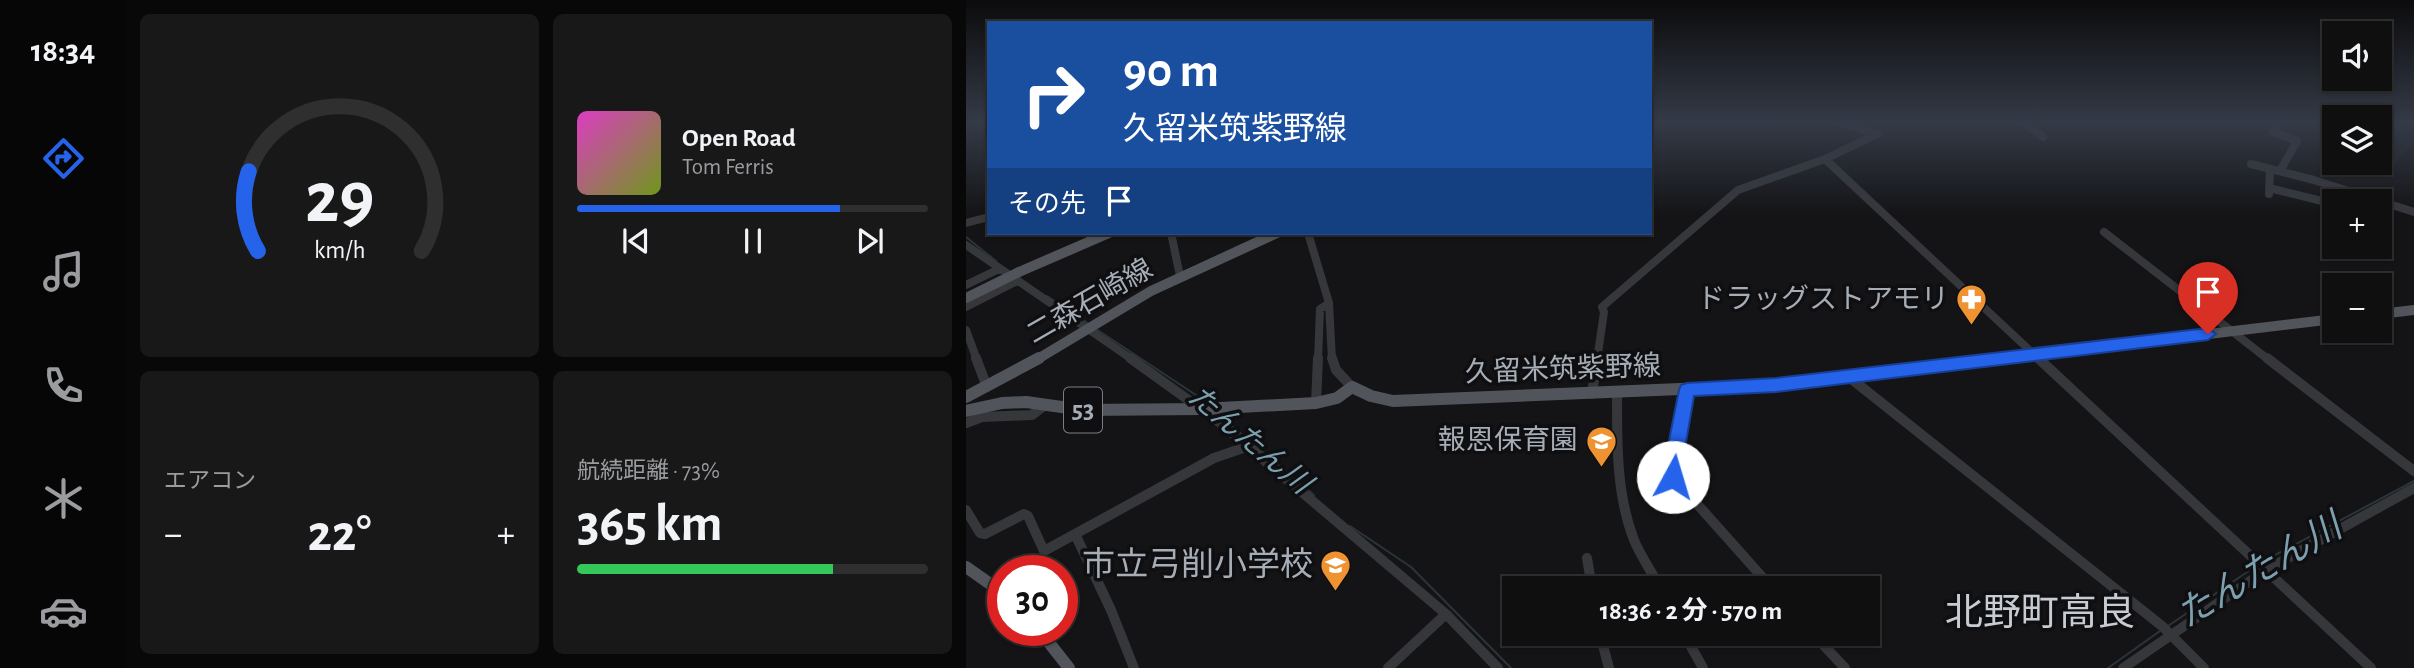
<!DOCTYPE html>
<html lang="ja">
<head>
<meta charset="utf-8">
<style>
	:root { --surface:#0f0f10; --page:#181819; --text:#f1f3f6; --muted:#9b9c9f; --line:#2f2f30; --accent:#2563eb }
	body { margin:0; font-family:"Alegreya Sans","Noto Sans JP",sans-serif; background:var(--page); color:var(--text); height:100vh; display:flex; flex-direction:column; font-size:26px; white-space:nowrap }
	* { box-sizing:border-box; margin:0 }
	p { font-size:23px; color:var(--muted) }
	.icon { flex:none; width:38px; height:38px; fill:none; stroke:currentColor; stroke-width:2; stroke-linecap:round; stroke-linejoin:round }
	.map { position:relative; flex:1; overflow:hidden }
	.sheet { display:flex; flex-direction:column; gap:14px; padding:14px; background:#080809; width:840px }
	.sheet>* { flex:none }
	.hud { position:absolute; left:21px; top:21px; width:665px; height:214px; border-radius:0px; box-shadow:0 2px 5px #0004,0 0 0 2px var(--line); background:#1a4fa0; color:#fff; overflow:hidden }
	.controls { position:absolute; left:1356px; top:21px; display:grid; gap:14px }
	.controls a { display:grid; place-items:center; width:70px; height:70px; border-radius:0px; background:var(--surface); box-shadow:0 2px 5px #0004,0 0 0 2px var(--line); font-size:35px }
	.speed { position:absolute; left:21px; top:555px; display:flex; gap:14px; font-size:35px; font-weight:700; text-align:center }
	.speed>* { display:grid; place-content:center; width:91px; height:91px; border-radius:50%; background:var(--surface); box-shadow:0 2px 5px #0004,0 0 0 2px var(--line); line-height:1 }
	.speed .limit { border:10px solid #d22; background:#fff; color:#111 }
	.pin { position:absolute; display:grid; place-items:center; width:60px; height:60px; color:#fff; margin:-72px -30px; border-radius:50% 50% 50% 0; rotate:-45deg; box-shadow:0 0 7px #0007 }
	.pin .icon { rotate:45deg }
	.me { position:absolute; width:77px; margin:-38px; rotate:6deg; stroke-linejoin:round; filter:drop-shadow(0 0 5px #0008) }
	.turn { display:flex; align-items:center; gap:24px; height:147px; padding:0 21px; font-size:32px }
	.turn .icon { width:91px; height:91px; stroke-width:2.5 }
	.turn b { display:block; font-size:49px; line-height:60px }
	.then { display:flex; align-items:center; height:66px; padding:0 21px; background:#0003; gap:14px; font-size:26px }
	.big { font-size:52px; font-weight:700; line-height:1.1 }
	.sheet .tile { flex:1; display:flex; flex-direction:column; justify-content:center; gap:10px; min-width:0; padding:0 24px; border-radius:10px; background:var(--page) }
	.sheet .dial { align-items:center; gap:0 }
	.dial svg { height:182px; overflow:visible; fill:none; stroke:var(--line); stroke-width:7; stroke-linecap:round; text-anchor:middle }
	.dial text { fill:var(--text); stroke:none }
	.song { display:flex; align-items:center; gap:21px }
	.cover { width:84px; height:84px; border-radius:10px; background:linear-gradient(135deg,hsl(310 70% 55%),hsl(80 70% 35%)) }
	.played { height:7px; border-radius:4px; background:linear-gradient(90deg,var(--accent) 75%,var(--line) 75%) }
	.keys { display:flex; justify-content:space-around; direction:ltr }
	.heat { display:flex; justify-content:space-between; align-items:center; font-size:38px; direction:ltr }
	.charge { height:10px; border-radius:5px; background:linear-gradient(90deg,#34c759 73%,var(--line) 0) }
	.sheet .tiles { flex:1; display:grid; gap:14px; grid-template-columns:repeat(2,1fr) }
	.trip { position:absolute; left:536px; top:576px; width:378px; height:70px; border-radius:0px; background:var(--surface); box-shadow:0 2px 5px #0004,0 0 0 2px var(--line); font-weight:700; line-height:70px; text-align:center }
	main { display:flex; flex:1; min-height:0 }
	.tab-bar { display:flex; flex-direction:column; width:126px; justify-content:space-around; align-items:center; background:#060606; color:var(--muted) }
	.tab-bar .icon { width:49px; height:49px }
	.tab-bar .selected { color:var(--accent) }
	.tab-bar b { font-size:32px; color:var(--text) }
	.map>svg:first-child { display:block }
	.green { fill:#1a201a }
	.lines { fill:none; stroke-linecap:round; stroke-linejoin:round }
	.stream { stroke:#2a3539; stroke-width:2 }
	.minor-far1 { stroke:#35373b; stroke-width:8 }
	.minor { stroke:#35373b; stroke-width:10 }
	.major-far1 { stroke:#51545a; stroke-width:10 }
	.major { stroke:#51545a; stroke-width:12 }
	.major-bridge { stroke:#51545a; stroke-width:10 }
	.route { fill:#2563eb; stroke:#184099; stroke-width:2 }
	.labels { text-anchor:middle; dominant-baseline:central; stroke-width:7; stroke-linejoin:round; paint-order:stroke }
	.shield { fill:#0f0f11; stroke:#797e84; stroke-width:2 }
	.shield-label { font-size:26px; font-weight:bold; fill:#a6adb6 }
	.poi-label { font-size:28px; fill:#a6adb6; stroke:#0f0f11; text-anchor:end }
	.street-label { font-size:28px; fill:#a6adb6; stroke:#0f0f11 }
	.water-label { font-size:30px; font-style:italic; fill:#7da0b1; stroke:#0f0f11 }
	.near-poi-label { font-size:33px; fill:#a6adb6; stroke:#0f0f11; text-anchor:end }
	.near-water-label { font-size:37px; font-style:italic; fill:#7da0b1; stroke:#0f0f11 }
	.near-quarter-label { font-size:38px; fill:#c7cbd2; stroke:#0f0f11 }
</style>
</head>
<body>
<main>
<nav class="tab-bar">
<b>18:34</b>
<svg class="icon selected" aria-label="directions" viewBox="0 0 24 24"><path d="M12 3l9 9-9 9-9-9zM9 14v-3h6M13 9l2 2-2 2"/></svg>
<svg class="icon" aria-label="music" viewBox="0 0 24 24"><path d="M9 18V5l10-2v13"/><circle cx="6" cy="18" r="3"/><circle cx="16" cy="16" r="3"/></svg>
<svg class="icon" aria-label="phone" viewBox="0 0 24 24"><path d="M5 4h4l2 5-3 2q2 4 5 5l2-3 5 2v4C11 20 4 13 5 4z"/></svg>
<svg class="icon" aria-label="climate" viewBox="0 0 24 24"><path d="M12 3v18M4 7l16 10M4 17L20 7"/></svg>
<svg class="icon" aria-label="car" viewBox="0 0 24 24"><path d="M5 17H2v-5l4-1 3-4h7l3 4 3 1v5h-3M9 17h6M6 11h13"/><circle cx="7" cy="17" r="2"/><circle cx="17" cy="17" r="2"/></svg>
</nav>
<section class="sheet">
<div class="tiles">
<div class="tile dial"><svg viewBox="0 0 100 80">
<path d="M14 69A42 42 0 1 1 86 69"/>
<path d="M14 69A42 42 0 0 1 10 34" stroke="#2563eb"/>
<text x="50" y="56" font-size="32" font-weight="700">29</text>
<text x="50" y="72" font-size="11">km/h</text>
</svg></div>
<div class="tile">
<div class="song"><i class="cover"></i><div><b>Open Road</b><p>Tom Ferris</p></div></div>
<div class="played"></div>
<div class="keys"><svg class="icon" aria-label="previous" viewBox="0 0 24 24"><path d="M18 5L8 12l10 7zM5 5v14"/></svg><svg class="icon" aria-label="pause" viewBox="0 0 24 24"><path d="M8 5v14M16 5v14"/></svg><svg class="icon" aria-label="next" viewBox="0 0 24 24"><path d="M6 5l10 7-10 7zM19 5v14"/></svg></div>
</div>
<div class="tile"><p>エアコン</p>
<div class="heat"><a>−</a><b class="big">22°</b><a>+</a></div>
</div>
<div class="tile"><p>航続距離 · 73%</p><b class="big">365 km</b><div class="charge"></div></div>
</div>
</section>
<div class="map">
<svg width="1448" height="668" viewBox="0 0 1448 668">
	<rect width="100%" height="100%" fill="#141416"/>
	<path class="green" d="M1420,122H1448V142L1424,169L1409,163H1414V130Z"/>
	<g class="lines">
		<path class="stream" d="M0,237L30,261
			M81,296L123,324
			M130,329L242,403
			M261,422L348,495
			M384,526L445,567L545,668
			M1298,561L1448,481
			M1202,626L1290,566
			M1142,668L1194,631"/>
		<path class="minor-far1" d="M872,122L911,134
			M1057,122L1077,137
			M1312,123L1307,132L1331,141L1314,171
			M859,159L1074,360
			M1285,164L1348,180L1448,212
			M1303,188L1368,204
			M1303,194L1304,169
			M0,223L23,217
			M1138,232L1303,360
			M205,233L214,276
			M342,233L363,303L354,309L352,360
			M0,245L167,360
			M0,285L33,269
			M363,303L366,360
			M0,307L51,281
			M0,330L11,360
			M631,360L638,312L636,307L772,190L859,159L911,134"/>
		<path class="minor" d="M10,358L21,387
			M164,358L253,422L480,614L532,668
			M366,358L370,370L386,387
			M1072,358L1405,668
			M1301,358L1448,471
			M883,377L1196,626L1238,668
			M721,389L707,477L806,588
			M651,393C651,441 650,494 668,540C675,557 686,572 694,588
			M626,394L631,358
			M350,403L352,358
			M0,423L16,417L66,415L79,405
			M0,510L14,533L19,534L58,514L62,516L78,551L248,458L280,447
			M109,534L145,610L168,668
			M621,558L626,588
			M634,634L643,668
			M718,634L737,668
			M847,634L879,668
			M422,668L480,614
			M1157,668L1300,570L1448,488"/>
		<path class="major-far1" d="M53,272L143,233
			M1414,314L1448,310
			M70,360L185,291L311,233
			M1025,360L1368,319"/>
		<path class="major" d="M0,397L73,358
			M0,411L36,403L60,402L117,410L236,409L350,403L371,398L386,387L405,396L427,401L810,385L1040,358
			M0,567L37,593
			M73,630L103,668"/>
		<path class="major-bridge" d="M0,298L53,272"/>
	</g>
	<linearGradient id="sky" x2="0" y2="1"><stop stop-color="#0b0b0c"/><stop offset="0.57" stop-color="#343a47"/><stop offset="1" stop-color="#343a47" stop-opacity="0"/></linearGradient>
	<rect width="1448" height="215" fill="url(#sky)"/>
	<path class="route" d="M1242,328L1250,334L1242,340L810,392L728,396L715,471L716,477L714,483L707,486L701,483L697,471L713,390L715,385L721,383L810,378Z"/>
	<defs>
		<symbol id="pharmacy-pin" viewBox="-11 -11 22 30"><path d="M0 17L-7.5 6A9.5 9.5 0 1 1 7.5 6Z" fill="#ef9332" stroke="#0f0f11"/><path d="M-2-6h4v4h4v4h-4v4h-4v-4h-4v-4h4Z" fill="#fff"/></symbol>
		<symbol id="school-pin" viewBox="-11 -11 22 30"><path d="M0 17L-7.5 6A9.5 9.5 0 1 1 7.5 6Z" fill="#ef9332" stroke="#0f0f11"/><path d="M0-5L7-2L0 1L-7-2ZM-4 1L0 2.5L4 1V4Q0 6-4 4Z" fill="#fff"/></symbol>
	</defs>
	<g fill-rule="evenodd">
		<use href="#pharmacy-pin" x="988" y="282" width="35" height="47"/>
		<use href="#school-pin" x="618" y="424" width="35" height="47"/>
		<use href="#school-pin" x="352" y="548" width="35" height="47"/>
	</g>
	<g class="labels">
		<rect class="shield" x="98" y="387.5" width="38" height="45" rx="5"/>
		<g class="shield-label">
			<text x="117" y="410">53</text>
		</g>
		<g class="poi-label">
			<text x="983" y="300">ドラッグストアモリ</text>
			<text x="612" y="441">報恩保育園</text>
		</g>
		<g class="street-label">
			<text transform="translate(124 302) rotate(-30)">二森石崎線</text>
			<text transform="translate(597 370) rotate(-2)">久留米筑紫野線</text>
		</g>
		<g class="water-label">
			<text transform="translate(283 440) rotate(40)">たんたん川</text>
		</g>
		<g class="near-poi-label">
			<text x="347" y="565">市立弓削小学校</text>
		</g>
		<g class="near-water-label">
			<text transform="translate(1293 571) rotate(-31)">たんたん川</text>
		</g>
		<g class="near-quarter-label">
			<text x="1074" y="614">北野町高良</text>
		</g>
	</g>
</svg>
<div class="controls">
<a><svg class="icon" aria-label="sound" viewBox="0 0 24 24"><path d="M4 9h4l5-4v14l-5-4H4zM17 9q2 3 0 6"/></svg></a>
<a><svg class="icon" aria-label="layers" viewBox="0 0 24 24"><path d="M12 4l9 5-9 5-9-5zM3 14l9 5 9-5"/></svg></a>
<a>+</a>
<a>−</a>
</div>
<div class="speed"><div class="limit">30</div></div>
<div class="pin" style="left:1242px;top:334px;background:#d93025"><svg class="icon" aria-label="arrive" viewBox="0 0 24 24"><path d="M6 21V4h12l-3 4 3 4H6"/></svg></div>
<svg class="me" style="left:707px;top:477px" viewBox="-20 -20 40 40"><circle r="19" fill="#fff"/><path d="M0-13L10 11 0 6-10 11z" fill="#2563eb"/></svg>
<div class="trip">18:36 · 2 分 · 570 m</div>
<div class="hud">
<div class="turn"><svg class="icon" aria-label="right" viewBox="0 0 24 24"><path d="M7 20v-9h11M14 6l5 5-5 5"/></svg><div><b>90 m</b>久留米筑紫野線</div></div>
<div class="then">その先<svg class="icon" aria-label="arrive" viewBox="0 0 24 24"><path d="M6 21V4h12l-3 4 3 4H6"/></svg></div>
</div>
</div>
</main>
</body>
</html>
